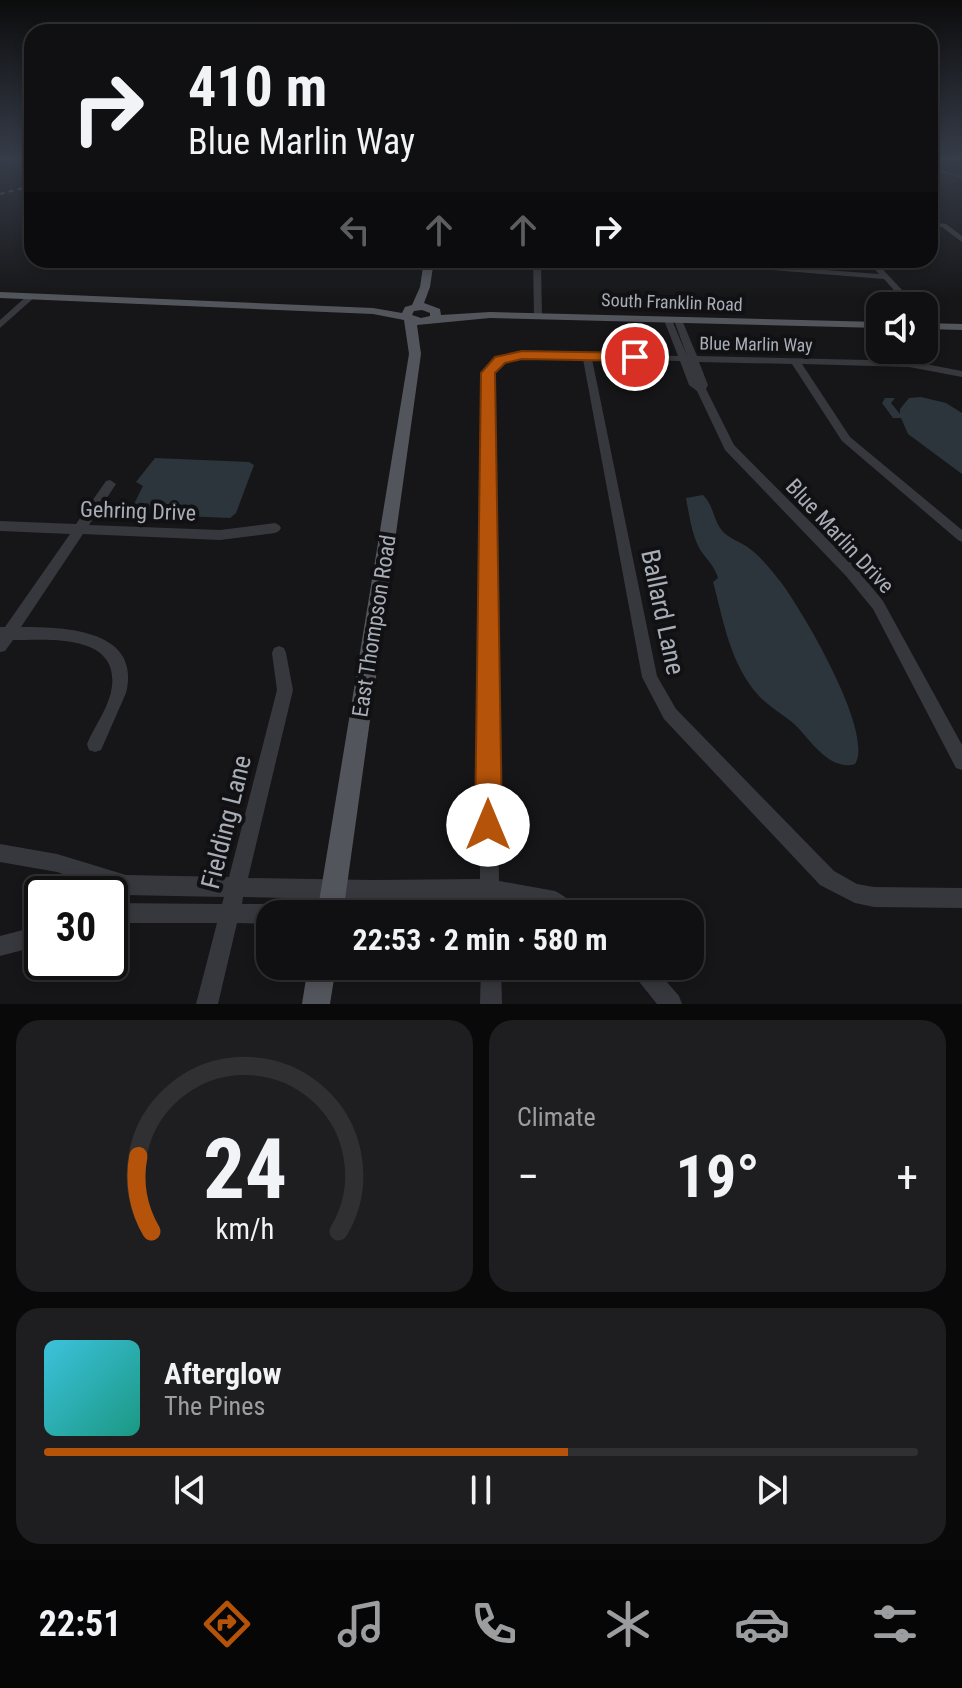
<!DOCTYPE html>
<html lang="en">
<head>
<meta charset="utf-8">
<style>
	:root { --surface:#101012; --page:#1e1e20; --text:#f1f3f6; --muted:#9c9d9f; --line:#303032; --accent:#b45309 }
	body { margin:0; font-family:"Roboto Condensed",sans-serif; background:var(--page); color:var(--text); height:100vh; display:flex; flex-direction:column; font-size:30px; white-space:nowrap }
	* { box-sizing:border-box; margin:0 }
	p { font-size:26px; color:var(--muted) }
	.icon { flex:none; width:44px; height:44px; fill:none; stroke:currentColor; stroke-width:2; stroke-linecap:round; stroke-linejoin:round }
	.map { position:relative; height:1004px; overflow:hidden }
	.panel { display:flex; flex-direction:column; gap:16px; padding:16px; background:#09090a; flex:1 }
	.panel>* { flex:none }
	.top-card { position:absolute; left:24px; top:24px; width:914px; height:244px; border-radius:24px; box-shadow:0 4px 12px #0003,0 0 0 2px var(--line); background:#101012; color:var(--text); overflow:hidden }
	.buttons { position:absolute; left:866px; top:292px; display:grid; gap:16px }
	.buttons a { display:grid; place-items:center; width:72px; height:72px; border-radius:16px; background:var(--surface); box-shadow:0 4px 12px #0003,0 0 0 2px var(--line); font-size:40px }
	.speed { position:absolute; left:24px; top:876px; display:flex; gap:16px; font-size:40px; font-weight:700; text-align:center }
	.speed>* { display:grid; place-content:center; width:104px; height:104px; border-radius:50%; background:var(--surface); box-shadow:0 4px 12px #0003,0 0 0 2px var(--line); line-height:1 }
	.speed .limit { border:4px solid #111; border-radius:12px; background:#fff; color:#111 }
	.pin { position:absolute; display:grid; place-items:center; width:68px; height:68px; color:#fff; margin:-34px; border:4px solid #fff; border-radius:50%; box-shadow:0 2px 8px #0007 }
	.me { position:absolute; width:88px; margin:-44px; rotate:0deg; stroke-linejoin:round; filter:drop-shadow(0 0 6px #0008) }
	.turn { display:flex; align-items:center; gap:28px; height:168px; padding:0 32px; font-size:36px }
	.turn .icon { width:104px; height:104px; stroke-width:2.5 }
	.turn b { display:block; font-size:56px; line-height:68px }
	.lanes { display:flex; align-items:center; height:76px; padding:0 32px; background:#0003; justify-content:center; gap:40px; direction:ltr }
	.lanes .off { opacity:.35 }
	.big { font-size:60px; font-weight:700; line-height:1.1 }
	.panel .widget { flex:1; display:flex; flex-direction:column; justify-content:center; gap:12px; min-width:0; padding:0 28px; border-radius:24px; background:var(--page) }
	.panel .dial { align-items:center; gap:0 }
	.dial svg { height:208px; overflow:visible; fill:none; stroke:var(--line); stroke-width:7; stroke-linecap:round; text-anchor:middle }
	.dial text { fill:var(--text); stroke:none }
	.song { display:flex; align-items:center; gap:24px }
	.cover { width:96px; height:96px; border-radius:12px; background:linear-gradient(135deg,hsl(190 70% 55%),hsl(170 70% 35%)) }
	.played { height:8px; border-radius:4px; background:linear-gradient(90deg,var(--accent) 60%,var(--line) 60%) }
	.keys { display:flex; justify-content:space-around; direction:ltr }
	.heat { display:flex; justify-content:space-between; align-items:center; font-size:44px; direction:ltr }
	.panel .tiles { flex:1; display:grid; gap:16px; grid-template-columns:1fr 1fr }
	.widget:last-child { grid-column:span 2 }
	.trip { position:absolute; left:256px; top:900px; width:448px; height:80px; border-radius:24px; background:var(--surface); box-shadow:0 4px 12px #0003,0 0 0 2px var(--line); font-weight:700; line-height:80px; text-align:center }
	.dock { display:flex; height:128px; justify-content:space-around; align-items:center; background:#060607; color:var(--muted) }
	.dock .icon { width:56px; height:56px }
	.dock .on { color:var(--accent) }
	.dock b { font-size:36px; color:var(--text) }
	.map>svg:first-child { display:block }
	.water { fill:#2c353c }
	.lines { fill:none; stroke-linecap:round; stroke-linejoin:round }
	.stream { stroke:#2c353c; stroke-width:2 }
	.minor { fill:#37383d; fill-rule:evenodd }
	.major { fill:#53555c; fill-rule:evenodd }
	.rail { stroke:#4a4c52; stroke-width:2; stroke-dasharray:5 4; stroke-linecap:butt }
	.route { fill:#b45309; stroke:#753606; stroke-width:2 }
	.labels { text-anchor:middle; dominant-baseline:central; stroke-width:8; stroke-linejoin:round; paint-order:stroke }
	.far-street-label { font-size:18px; fill:#a8adb8; stroke:#111113 }
	.street-label { font-size:22px; fill:#a8adb8; stroke:#111113 }
	.near-street-label { font-size:26px; fill:#a8adb8; stroke:#111113 }
</style>
</head>
<body>
<div class="map">
<svg width="962" height="1004" viewBox="0 0 962 1004">
	<rect width="100%" height="100%" fill="#161618"/>
	<path class="water" d="M921,397L946,403L962,413V474L908,434L901,418H893L882,403L885,398H895L891,403L900,414V409L909,398Z
		M155,458L249,462L254,465L236,513L230,518L136,514L131,510L143,486L136,482Z
		M703,495C713,505 713,517 720,528C727,539 741,541 750,549C761,557 771,570 780,581C802,610 875,733 855,764C833,771 814,746 801,731C789,717 771,709 759,696C730,664 724,622 713,582L718,578C714,565 708,561 701,551C692,537 689,514 686,498Z"/>
	<g class="lines">
		<path class="stream" d="M930,168L962,177"/>
		<path class="minor" d="M32,167V171L27,173L24,171Z
			M930,222L946,224L962,236V242L942,227L930,226Z
			M533,260L772,266L879,274L866,260H874L917,306H908L884,279L772,270L541,264L542,316L538,319L534,316Z
			M29,294L36,296L0,328V320Z
			M668,317L672,320L687,356L674,320L675,318L682,320L697,356L909,361L962,371V377L909,367L802,364L850,437L962,530V542L958,540L842,441L792,364L699,362L708,385L706,389L734,445L856,568L883,601L962,745V770L956,768L873,609L846,576L725,450L697,391L689,385L680,361L592,359L657,676L676,709L834,871L857,884L874,887L962,888V908L874,907L855,903L820,885L664,719L642,677L583,359C564,359 507,352 496,368C493,372 492,376 491,380L499,881L555,891C565,896 575,904 579,914H555L550,910L500,901L501,914H333L336,907L343,904H480V899L373,900L243,897L242,904H317L324,907L327,914H270V924L237,923L218,1004H196L217,923H110V903L222,904L224,897L126,895L57,872L0,862V844L57,854L126,875L229,877L277,690L272,653L274,648L279,646L284,648L286,653L293,690L248,878L373,880L480,879L481,380C491,355 497,358 522,352L678,356L664,320Z
			M110,480L116,484L89,525L220,530L275,523L279,525L281,528L279,531L275,533L220,540L83,534L21,627C64,627 142,629 126,693L101,750L95,752L89,750L87,744C95,725 110,706 112,686C118,633 47,640 13,640L5,651L0,652V627H5L70,534L0,531V521L76,524L106,481Z
			M42,925V945L0,956V936Z
			M481,966H501L502,1004H480Z
			M629,966H653L679,996L682,1004H657L632,973Z"/>
		<path class="major" d="M424,260H434L430,287L424,303L440,309L441,315L490,312L880,322V328L490,318L417,325L421,354L343,914H317L409,354L404,320L373,314L0,298V292L373,308L402,313L405,307L412,305L420,287ZM422,310L430,313V316L421,318L412,315L414,311Z
			M924,323L962,324V330L924,329Z
			M308,966H336L330,1004H302Z"/>
		<path class="rail" d="M0,194L32,186"/>
	</g>
	<linearGradient id="sky" x2="0" y2="1"><stop stop-color="#0c0c0d"/><stop offset="0.53" stop-color="#363c48"/><stop offset="1" stop-color="#363c48" stop-opacity="0"/></linearGradient>
	<rect width="962" height="299" fill="url(#sky)"/>
	<path class="route" d="M522,351L635,353L642,357L635,361L522,359L505,363L495,373L502,825L498,835L488,839L479,835L475,825L481,373L495,357Z"/>
	<g class="labels">
		<g class="far-street-label">
			<text transform="translate(672 302) rotate(2)">South Franklin Road</text>
			<text transform="translate(756 344) rotate(1)">Blue Marlin Way</text>
		</g>
		<g class="street-label">
			<text transform="translate(138 511) rotate(2)">Gehring Drive</text>
			<text transform="translate(840 536) rotate(47)">Blue Marlin Drive</text>
			<text transform="translate(374 626) rotate(-81)">East Thompson Road</text>
		</g>
		<g class="near-street-label">
			<text transform="translate(663 612) rotate(78)">Ballard Lane</text>
			<text transform="translate(226 822) rotate(-76)">Fielding Lane</text>
		</g>
	</g>
</svg>
<div class="buttons">
<a><svg class="icon" aria-label="sound" viewBox="0 0 24 24"><path d="M4 9h4l5-4v14l-5-4H4zM17 9q2 3 0 6"/></svg></a>
</div>
<div class="speed"><div class="limit">30</div></div>
<div class="pin" style="left:635px;top:357px;background:#d93025"><svg class="icon" aria-label="arrive" viewBox="0 0 24 24"><path d="M6 21V4h12l-3 4 3 4H6"/></svg></div>
<svg class="me" style="left:488px;top:825px" viewBox="-20 -20 40 40"><circle r="19" fill="#fff"/><path d="M0-13L10 11 0 6-10 11z" fill="#b45309"/></svg>
<div class="trip">22:53 · 2 min · 580 m</div>
<div class="top-card">
<div class="turn"><svg class="icon" aria-label="right" viewBox="0 0 24 24"><path d="M7 20v-9h11M14 6l5 5-5 5"/></svg><div><b>410 m</b>Blue Marlin Way</div></div>
<div class="lanes"><svg class="icon off" aria-label="left" viewBox="0 0 24 24"><path d="M17 20v-9H6M10 6l-5 5 5 5"/></svg><svg class="icon off" aria-label="ahead" viewBox="0 0 24 24"><path d="M12 20V5M6 11l6-6 6 6"/></svg><svg class="icon off" aria-label="ahead" viewBox="0 0 24 24"><path d="M12 20V5M6 11l6-6 6 6"/></svg><svg class="icon" aria-label="right" viewBox="0 0 24 24"><path d="M7 20v-9h11M14 6l5 5-5 5"/></svg></div>
</div>
</div>
<section class="panel">
<div class="tiles">
<div class="widget dial"><svg viewBox="0 0 100 80">
<path d="M14 69A42 42 0 1 1 86 69"/>
<path d="M14 69A42 42 0 0 1 9 40" stroke="#b45309"/>
<text x="50" y="56" font-size="32" font-weight="700">24</text>
<text x="50" y="72" font-size="11">km/h</text>
</svg></div>
<div class="widget"><p>Climate</p>
<div class="heat"><a>−</a><b class="big">19°</b><a>+</a></div>
</div>
<div class="widget">
<div class="song"><i class="cover"></i><div><b>Afterglow</b><p>The Pines</p></div></div>
<div class="played"></div>
<div class="keys"><svg class="icon" aria-label="previous" viewBox="0 0 24 24"><path d="M18 5L8 12l10 7zM5 5v14"/></svg><svg class="icon" aria-label="pause" viewBox="0 0 24 24"><path d="M8 5v14M16 5v14"/></svg><svg class="icon" aria-label="next" viewBox="0 0 24 24"><path d="M6 5l10 7-10 7zM19 5v14"/></svg></div>
</div>
</div>
</section>
<nav class="dock">
<b>22:51</b>
<svg class="icon on" aria-label="directions" viewBox="0 0 24 24"><path d="M12 3l9 9-9 9-9-9zM9 14v-3h6M13 9l2 2-2 2"/></svg>
<svg class="icon" aria-label="music" viewBox="0 0 24 24"><path d="M9 18V5l10-2v13"/><circle cx="6" cy="18" r="3"/><circle cx="16" cy="16" r="3"/></svg>
<svg class="icon" aria-label="phone" viewBox="0 0 24 24"><path d="M5 4h4l2 5-3 2q2 4 5 5l2-3 5 2v4C11 20 4 13 5 4z"/></svg>
<svg class="icon" aria-label="climate" viewBox="0 0 24 24"><path d="M12 3v18M4 7l16 10M4 17L20 7"/></svg>
<svg class="icon" aria-label="car" viewBox="0 0 24 24"><path d="M5 17H2v-5l4-1 3-4h7l3 4 3 1v5h-3M9 17h6M6 11h13"/><circle cx="7" cy="17" r="2"/><circle cx="17" cy="17" r="2"/></svg>
<svg class="icon" aria-label="filters" viewBox="0 0 24 24"><path d="M4 7h16M4 17h16"/><circle cx="9" cy="7" r="2"/><circle cx="15" cy="17" r="2"/></svg>
</nav>
</body>
</html>
